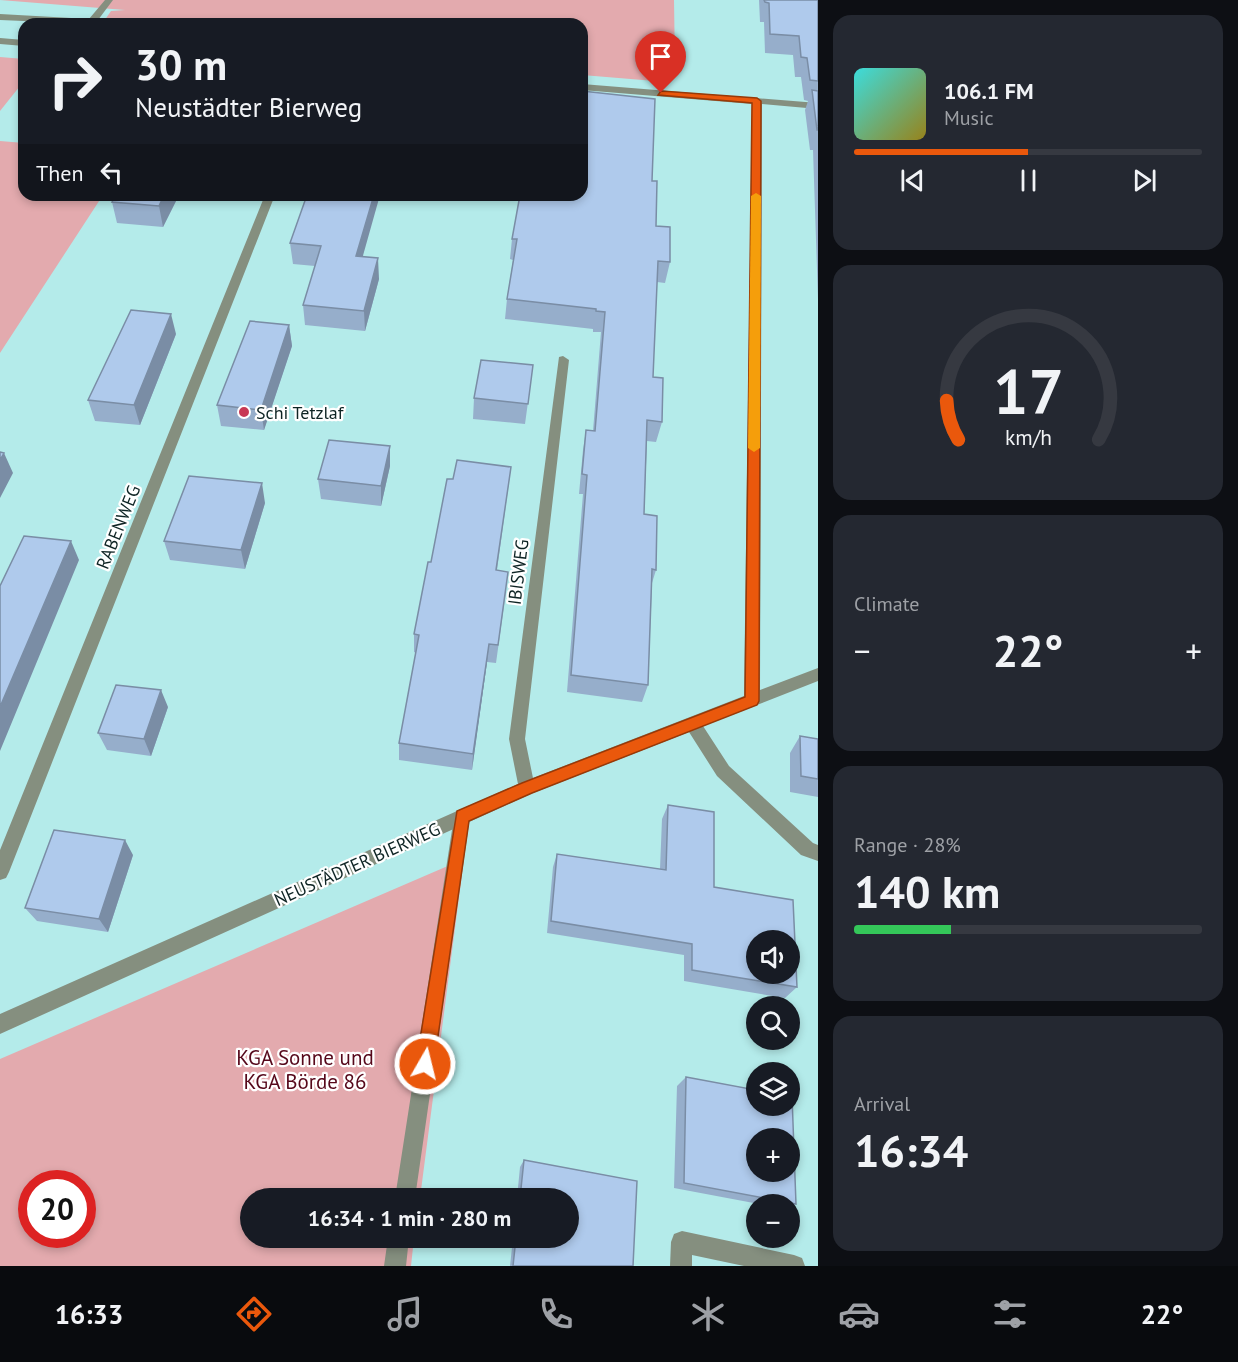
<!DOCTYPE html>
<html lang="en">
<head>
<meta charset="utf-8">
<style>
	:root { --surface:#171b24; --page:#242831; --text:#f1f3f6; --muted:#9ea1a6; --line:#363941; --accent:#ea580c }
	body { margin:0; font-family:"PT Sans",sans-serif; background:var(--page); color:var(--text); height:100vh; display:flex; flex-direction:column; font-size:22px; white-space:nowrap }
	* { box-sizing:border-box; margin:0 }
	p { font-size:20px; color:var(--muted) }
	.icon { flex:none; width:33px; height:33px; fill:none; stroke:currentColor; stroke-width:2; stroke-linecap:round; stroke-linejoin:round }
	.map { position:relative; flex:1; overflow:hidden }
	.drawer { display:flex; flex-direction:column; gap:15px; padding:15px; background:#0d0f14; width:420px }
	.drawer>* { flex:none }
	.guide { position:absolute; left:18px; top:18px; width:570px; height:183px; border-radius:18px; box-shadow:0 3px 9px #0003; background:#171b24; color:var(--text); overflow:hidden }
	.buttons { position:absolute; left:746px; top:930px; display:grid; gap:12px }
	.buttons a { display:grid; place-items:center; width:54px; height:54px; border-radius:50%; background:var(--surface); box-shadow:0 3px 9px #0003; font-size:30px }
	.speed { position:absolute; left:18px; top:1170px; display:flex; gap:12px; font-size:30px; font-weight:700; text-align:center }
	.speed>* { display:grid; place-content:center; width:78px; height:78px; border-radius:50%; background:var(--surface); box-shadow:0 3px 9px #0003; line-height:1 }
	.speed .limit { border:9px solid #d22; background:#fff; color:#111 }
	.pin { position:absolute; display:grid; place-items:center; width:51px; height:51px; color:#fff; margin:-62px -26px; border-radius:50% 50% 50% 0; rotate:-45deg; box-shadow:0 0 6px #0007 }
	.pin .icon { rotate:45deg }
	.me { position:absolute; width:66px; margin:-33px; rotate:8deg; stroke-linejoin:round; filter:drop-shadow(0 0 4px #0008) }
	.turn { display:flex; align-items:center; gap:21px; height:126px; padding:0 18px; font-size:27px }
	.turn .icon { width:78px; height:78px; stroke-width:2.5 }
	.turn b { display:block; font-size:42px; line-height:51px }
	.then { display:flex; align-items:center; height:57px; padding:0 18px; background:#0003; gap:12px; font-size:22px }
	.big { font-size:45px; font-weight:800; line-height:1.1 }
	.drawer .widget { flex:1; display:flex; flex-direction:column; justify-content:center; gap:9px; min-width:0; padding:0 21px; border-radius:18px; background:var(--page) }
	.drawer .dial { align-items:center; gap:0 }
	.dial svg { height:156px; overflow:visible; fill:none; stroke:var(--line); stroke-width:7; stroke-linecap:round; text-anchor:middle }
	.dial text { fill:var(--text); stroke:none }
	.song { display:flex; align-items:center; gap:18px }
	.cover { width:72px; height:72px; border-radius:9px; background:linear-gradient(135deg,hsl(180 70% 55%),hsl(50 70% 35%)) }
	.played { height:6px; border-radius:3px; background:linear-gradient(90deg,var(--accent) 50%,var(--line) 50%) }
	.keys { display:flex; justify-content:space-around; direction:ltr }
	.heat { display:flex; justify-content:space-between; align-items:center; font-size:33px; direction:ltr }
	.charge { height:9px; border-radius:4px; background:linear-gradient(90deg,#34c759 28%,var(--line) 0) }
	.trip { position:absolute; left:240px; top:1188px; width:339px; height:60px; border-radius:30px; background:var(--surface); box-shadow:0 3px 9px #0003; font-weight:800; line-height:60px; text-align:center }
	.tab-bar { display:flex; height:96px; justify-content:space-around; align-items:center; background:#090b0e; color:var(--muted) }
	.tab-bar .icon { width:42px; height:42px }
	.tab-bar .selected { color:var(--accent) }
	.tab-bar b { font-size:27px; color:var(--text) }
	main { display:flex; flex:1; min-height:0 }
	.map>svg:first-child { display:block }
	.green { fill:#e3aaae; fill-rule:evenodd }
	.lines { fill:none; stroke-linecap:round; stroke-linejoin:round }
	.lane { fill:#858f7f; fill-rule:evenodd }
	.street { fill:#858f7f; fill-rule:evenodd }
	.wall { fill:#96aecb }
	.shaded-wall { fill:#7a8da5 }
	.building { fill:#afcaec; stroke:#7a8da5; stroke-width:1.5; fill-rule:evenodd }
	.route { fill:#ea580c; stroke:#983908; stroke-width:1.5 }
	.slow { fill:#f59e0b }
	.poi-dot { fill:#c83854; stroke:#fff; stroke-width:2 }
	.labels { text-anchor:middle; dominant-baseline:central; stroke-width:4.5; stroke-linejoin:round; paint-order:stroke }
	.poi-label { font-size:18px; fill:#0e2424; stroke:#fff; text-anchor:start }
	.street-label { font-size:18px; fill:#0e2424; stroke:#fff }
	.near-park-label { font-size:21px; fill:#56081b; stroke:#fff }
</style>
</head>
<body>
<main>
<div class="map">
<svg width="818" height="1266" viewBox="0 0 818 1266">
	<rect width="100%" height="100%" fill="#b4ebea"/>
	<path class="green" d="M0,0H674L675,66L667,82L582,75V24H102L111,11L125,10Z
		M0,57L24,59V81L0,111Z
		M0,141L24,143V195H103L0,353Z
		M464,859L420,1198H250V1238H414L411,1266H0V1059ZM32,1184H82V1234H32Z"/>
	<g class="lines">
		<path class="lane" d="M105,0H113L95,24L0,20V14L89,19Z
			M462,809L468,811L470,817L415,1198H395L454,817L456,811Z
			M388,1238H409L406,1266H384Z"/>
		<path class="street" d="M0,38L24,40V46L0,44Z
			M582,84L818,103V109L762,104L760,690L818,668V681L703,726L729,766L813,843L818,845V861L801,855L717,776L689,732L533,793L0,1034V1014L518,784L509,739L559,357L563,356L569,360L525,739L533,778L744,696L752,104L582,90Z
			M265,195H275L9,872L6,878L0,880V850Z
			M682,1231L794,1255L802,1258L805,1266H744L692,1255V1266H670L671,1242L674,1234Z"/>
	</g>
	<path class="wall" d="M759,0H818V299L813,150H810L805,110L808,101L804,100L801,77H795L793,55L765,53L764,22H760Z
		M652,181L656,226L670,262L665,283L657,282L653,377L662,422L656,442L647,441L644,514L656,570L652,583L648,685L642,702L567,692L583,494H579L583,450L586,430L593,431L601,332H593V329L505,319L507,299L513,260L510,259L512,239L519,199L509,198V195H582Z
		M116,195H179L163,227L117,223L112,202Z
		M307,195L363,257L379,279L365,331L305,325L303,305L315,266L293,264L290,243Z
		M289,325L292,346L264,430L221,426L217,405Z
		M176,334L140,425L95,421L88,400Z
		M533,365L525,424L473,419L474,398Z
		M390,446V466L381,506L321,499L318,479Z
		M511,467L497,570L506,591L496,663L487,662L472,770L399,760V743L416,653L414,652V634L431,562L453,479Z
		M265,503L245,569L170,560L164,541Z
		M168,707L151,756L107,750L98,733Z
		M800,736L818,739V797L790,792V753Z
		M668,805L714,887L797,987L785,998L684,981V955L547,933L553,867L557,854L660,869L662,819Z
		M133,855L108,932L37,921L25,908Z
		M686,1077L796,1204L789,1207V1204H759L674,1188L677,1086Z
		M524,1160L637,1181L633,1266H510L513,1238H568V1198H517L520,1167Z"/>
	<path class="shaded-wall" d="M164,195H179L163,227L159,206Z
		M374,195H380L357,277L356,256Z
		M378,258L379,279L365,331L364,311Z
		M171,314L176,334L140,425L134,405Z
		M289,325L292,346L264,430L261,410Z
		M390,446V466L381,506V486Z
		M4,453L13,473L0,498V460Z
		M262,483L265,503L245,569L241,550Z
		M71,541L79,560L0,751V707Z
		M489,644L487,662L472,770L473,754Z
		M161,690L168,707L151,756L144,739Z
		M125,840L133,855L108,932L99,919Z"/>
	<path class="building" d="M764,0H818V81L810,80L807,58L801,57L799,36L770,34L769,3L765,2Z
		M812,90L818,91V130H817Z
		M582,91L655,99L652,181H657L656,226L670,227V262L658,261L653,377L663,378L662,422L647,420L644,514L657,516L656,570L652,569L648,685L571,675L587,475L582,474L586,430L595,431L605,312L596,311V309L507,299L517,239H512L520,195H582Z
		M116,195H164L159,206L112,202Z
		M307,195H374L356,256L378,258L364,311L303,305L321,246L290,243Z
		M131,310L171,314L134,405L88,400Z
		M250,321L289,325L261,410L217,405Z
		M481,360L533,365L528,404L474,398Z
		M329,440L390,446L381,486L318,479Z
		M0,452L4,453L0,460Z
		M457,460L511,467L496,570L508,572L498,645L489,644L473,754L399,743L419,635L414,634L428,562H431L447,479H453Z
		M189,476L262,483L241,550L164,541Z
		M24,536L71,541L0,707V586Z
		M116,685L161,690L144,739L98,733Z
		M800,736L818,739V779L801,776Z
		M668,805L714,812V887L793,900L797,987L692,970V944L551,921L557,854L666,870ZM756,940H789V974H756Z
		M54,830L125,840L99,919L25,908Z
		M686,1077L756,1090V1106H789V1095L792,1096L796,1204L684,1183ZM756,1138H789V1172H756Z
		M524,1160L637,1181L633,1266H513L516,1238H568V1198H520Z"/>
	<path class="route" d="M661,91L757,98L761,101L759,701L757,705L532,793L469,821L434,1064L431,1070L425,1072L419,1070L416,1064L457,811L522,783L745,697L752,103L658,95Z"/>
	<path class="slow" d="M756,193L761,196L760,448L754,452L748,448L751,196Z"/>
	<circle class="poi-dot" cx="244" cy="412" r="6"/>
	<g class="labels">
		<g class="poi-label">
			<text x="256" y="412">Schi Tetzlaf</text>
		</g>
		<g class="street-label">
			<text transform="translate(118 527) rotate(-68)">RABENWEG</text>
			<text transform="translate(518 572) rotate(-83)">IBISWEG</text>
			<text transform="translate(357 864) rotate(-24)">NEUSTÄDTER BIERWEG</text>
		</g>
		<g class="near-park-label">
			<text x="305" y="1057">KGA Sonne und<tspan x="305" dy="24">KGA Börde 86</tspan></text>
		</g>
	</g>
</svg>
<div class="buttons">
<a><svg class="icon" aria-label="sound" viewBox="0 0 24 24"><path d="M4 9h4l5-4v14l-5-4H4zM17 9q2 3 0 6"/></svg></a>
<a><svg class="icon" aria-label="search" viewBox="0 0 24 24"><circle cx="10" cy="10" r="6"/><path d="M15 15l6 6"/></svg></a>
<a><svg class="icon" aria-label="layers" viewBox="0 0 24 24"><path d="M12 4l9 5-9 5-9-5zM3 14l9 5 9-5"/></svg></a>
<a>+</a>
<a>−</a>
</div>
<div class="speed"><div class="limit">20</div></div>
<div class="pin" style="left:661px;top:93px;background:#d93025"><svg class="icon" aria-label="arrive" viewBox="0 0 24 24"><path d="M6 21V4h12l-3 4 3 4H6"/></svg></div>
<svg class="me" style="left:425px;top:1064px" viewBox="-20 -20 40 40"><circle r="17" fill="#ea580c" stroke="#fff" stroke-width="3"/><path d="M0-11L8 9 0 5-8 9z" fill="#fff"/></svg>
<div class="trip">16:34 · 1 min · 280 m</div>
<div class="guide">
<div class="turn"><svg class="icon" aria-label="right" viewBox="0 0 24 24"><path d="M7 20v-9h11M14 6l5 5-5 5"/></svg><div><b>30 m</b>Neustädter Bierweg</div></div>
<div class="then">Then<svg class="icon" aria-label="left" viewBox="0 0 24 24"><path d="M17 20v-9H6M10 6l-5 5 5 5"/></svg></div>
</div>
</div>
<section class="drawer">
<div class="widget">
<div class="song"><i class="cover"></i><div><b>106.1 FM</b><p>Music</p></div></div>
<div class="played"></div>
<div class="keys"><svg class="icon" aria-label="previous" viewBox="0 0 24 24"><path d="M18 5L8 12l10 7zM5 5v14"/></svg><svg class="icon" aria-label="pause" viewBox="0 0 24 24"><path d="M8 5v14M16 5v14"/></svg><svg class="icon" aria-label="next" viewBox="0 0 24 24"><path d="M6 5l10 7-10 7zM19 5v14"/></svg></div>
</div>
<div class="widget dial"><svg viewBox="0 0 100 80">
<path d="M14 69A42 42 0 1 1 86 69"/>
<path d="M14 69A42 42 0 0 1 8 49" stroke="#ea580c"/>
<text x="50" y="56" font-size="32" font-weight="700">17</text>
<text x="50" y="72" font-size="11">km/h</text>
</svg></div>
<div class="widget"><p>Climate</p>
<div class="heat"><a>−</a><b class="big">22°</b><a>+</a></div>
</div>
<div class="widget"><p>Range · 28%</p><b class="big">140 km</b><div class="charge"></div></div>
<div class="widget"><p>Arrival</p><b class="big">16:34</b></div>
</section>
</main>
<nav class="tab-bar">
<b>16:33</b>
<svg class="icon selected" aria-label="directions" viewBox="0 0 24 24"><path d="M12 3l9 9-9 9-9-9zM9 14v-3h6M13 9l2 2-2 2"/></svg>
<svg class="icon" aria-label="music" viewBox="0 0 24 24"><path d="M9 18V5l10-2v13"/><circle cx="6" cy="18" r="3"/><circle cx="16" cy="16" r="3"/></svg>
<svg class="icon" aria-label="phone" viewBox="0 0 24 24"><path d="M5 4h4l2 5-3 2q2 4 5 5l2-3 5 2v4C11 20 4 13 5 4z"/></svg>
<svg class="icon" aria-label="climate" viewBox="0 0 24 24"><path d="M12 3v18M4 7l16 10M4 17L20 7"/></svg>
<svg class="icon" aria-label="car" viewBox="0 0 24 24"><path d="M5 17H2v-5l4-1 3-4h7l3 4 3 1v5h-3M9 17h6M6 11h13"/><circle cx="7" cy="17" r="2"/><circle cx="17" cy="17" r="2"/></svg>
<svg class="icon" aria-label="filters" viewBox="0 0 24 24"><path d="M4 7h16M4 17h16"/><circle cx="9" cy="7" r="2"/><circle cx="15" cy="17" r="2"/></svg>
<b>22°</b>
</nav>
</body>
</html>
